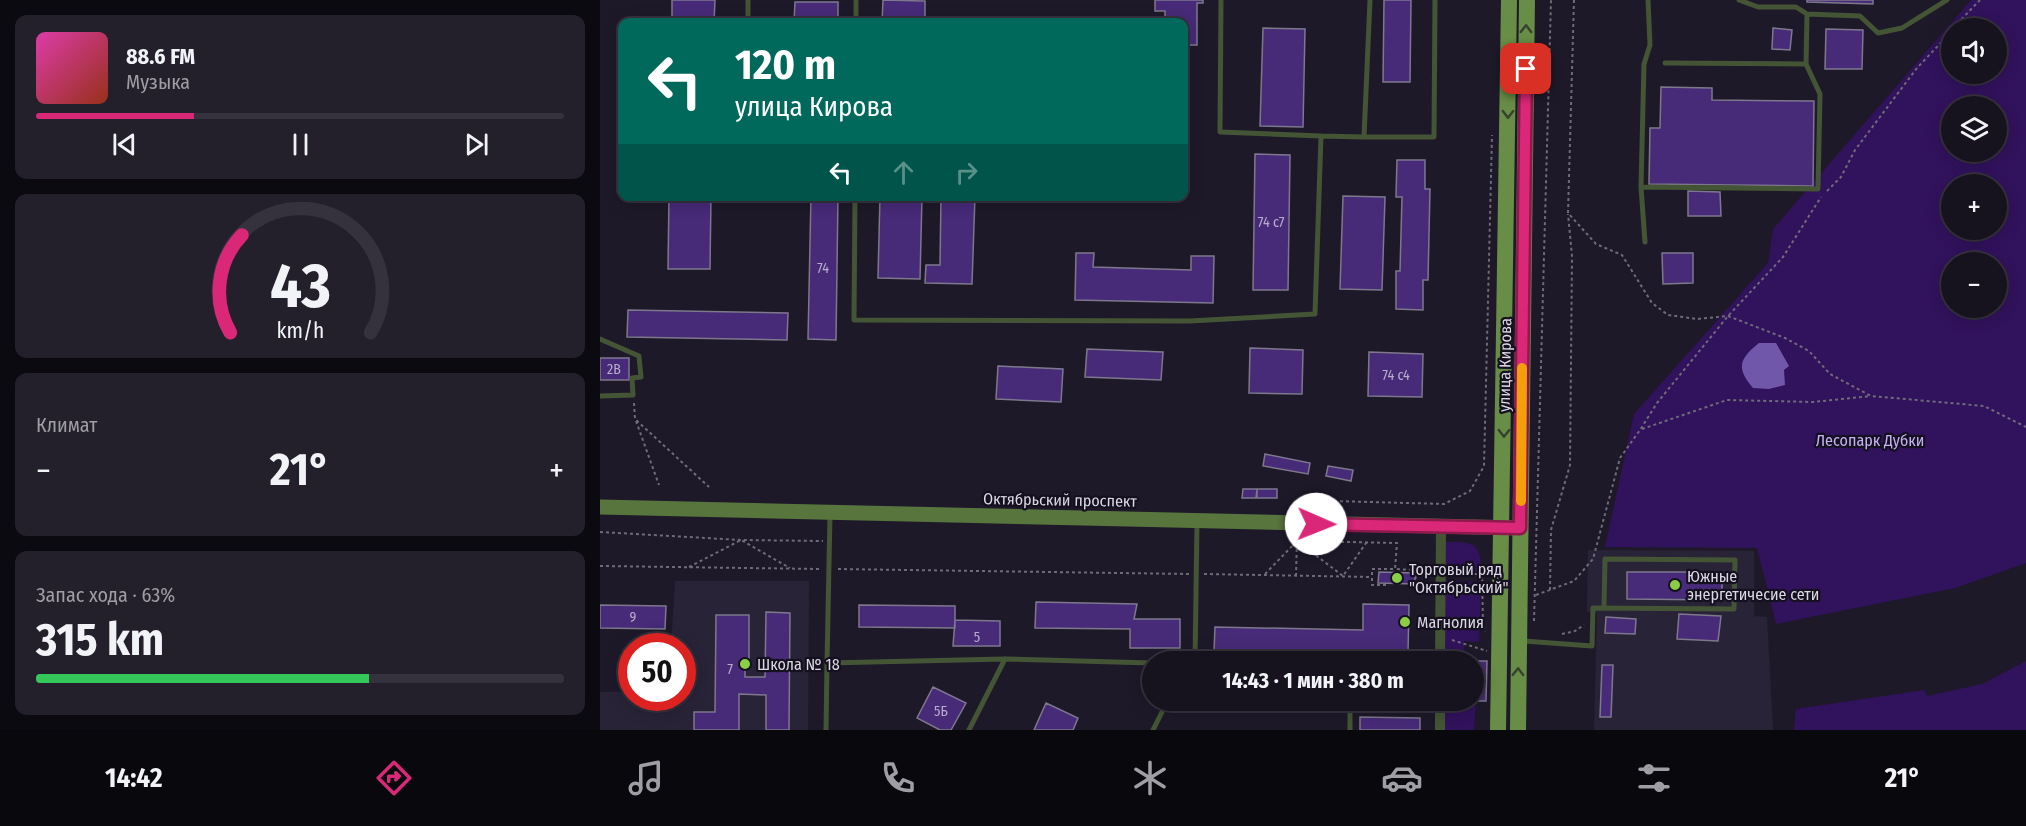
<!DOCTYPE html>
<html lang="ru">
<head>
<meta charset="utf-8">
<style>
	:root { --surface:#16131f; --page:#23202c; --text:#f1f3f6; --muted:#9e9ea4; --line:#35323d; --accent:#db2777 }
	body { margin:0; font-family:"Fira Sans Condensed",sans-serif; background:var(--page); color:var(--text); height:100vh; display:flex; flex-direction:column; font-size:22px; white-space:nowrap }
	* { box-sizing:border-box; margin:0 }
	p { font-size:20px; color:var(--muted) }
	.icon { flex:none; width:33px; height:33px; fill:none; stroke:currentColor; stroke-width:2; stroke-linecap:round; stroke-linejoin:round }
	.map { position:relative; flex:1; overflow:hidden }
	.sheet { display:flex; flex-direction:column; gap:15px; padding:15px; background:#0c0a11; width:600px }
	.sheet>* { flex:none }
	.banner { position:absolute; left:18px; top:18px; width:570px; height:183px; border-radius:12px; box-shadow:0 3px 15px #0003,0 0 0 2px var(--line); background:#00695c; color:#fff; overflow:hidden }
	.buttons { position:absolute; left:1341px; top:18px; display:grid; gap:12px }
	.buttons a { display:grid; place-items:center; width:66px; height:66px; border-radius:50%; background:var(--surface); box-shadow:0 3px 15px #0003,0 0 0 2px var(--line); font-size:30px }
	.speed { position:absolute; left:18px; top:633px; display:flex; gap:12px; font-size:30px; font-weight:700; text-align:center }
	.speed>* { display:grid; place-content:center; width:78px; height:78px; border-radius:50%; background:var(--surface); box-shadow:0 3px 15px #0003,0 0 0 2px var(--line); line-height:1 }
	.speed .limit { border:9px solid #d22; background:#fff; color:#111 }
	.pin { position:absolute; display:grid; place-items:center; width:51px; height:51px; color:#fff; margin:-26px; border-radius:12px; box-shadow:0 3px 9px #0006 }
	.me { position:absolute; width:66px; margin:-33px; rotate:91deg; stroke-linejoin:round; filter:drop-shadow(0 0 4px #0008) }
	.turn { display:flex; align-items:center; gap:21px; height:126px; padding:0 18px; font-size:27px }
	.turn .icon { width:78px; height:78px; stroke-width:2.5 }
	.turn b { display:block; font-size:42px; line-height:51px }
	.lanes { display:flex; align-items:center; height:57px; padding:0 18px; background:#0003; justify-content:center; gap:30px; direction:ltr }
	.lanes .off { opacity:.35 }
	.big { font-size:45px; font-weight:700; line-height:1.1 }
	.sheet .widget { flex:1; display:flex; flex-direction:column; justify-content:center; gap:9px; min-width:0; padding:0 21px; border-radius:12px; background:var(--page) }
	.sheet .dial { align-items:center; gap:0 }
	.dial svg { height:156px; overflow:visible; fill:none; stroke:var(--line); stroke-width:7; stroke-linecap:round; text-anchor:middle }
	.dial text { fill:var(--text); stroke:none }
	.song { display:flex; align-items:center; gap:18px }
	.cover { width:72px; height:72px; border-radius:9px; background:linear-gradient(135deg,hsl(320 70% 55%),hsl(10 70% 35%)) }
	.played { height:6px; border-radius:3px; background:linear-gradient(90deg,var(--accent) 30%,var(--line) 30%) }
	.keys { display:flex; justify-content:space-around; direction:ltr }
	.heat { display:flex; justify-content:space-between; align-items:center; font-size:33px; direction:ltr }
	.charge { height:9px; border-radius:4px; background:linear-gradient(90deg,#34c759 63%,var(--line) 0) }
	.trip { position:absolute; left:542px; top:651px; width:342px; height:60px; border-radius:30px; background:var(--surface); box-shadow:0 3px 15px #0003,0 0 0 2px var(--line); font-weight:700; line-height:60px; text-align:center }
	.tabs { display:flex; height:96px; justify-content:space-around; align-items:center; background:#09080c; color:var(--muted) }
	.tabs .icon { width:42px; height:42px }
	.tabs .active { color:var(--accent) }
	.tabs b { font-size:27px; color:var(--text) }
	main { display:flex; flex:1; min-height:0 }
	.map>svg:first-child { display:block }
	.built { fill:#292338 }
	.green { fill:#31125c; fill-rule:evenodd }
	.water { fill:#7157a9 }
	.building { fill:#472a78; stroke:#7d788c; stroke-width:1.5 }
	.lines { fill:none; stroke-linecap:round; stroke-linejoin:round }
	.path { stroke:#6f6b79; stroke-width:2; stroke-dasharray:3 3; stroke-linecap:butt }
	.lane { stroke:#435534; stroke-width:5 }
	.street { stroke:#435534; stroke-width:10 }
	.secondary { stroke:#58753e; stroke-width:15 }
	.primary { stroke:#688d46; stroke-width:16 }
	.oneway { stroke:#36422f }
	.route-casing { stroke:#8e194d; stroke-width:15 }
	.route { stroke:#db2777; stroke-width:10 }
	.slow { stroke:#f59e0b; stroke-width:10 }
	.poi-dot { fill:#8bce46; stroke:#15101f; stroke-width:2 }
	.labels { text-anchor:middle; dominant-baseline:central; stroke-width:4.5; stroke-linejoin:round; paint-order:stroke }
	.number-label { font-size:14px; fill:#b7adc9 }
	.street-label { font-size:16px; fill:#dcd9e4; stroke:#15101f }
	.park-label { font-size:16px; fill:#c4b2f4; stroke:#15101f }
	.poi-label { font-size:16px; fill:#dcd9e4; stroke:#15101f; text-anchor:start }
</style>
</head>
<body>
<main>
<section class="sheet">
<div class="widget">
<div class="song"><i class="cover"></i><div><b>88.6 FM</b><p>Музыка</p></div></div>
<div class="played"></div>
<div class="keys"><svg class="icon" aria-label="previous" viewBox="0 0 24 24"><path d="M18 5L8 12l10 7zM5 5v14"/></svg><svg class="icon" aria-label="pause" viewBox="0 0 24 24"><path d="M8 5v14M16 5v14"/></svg><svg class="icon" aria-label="next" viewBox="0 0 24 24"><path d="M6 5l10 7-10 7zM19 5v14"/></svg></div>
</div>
<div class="widget dial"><svg viewBox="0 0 100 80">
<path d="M14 69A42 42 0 1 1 86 69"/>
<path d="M14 69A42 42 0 0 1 20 19" stroke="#db2777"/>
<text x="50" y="56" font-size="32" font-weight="700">43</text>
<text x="50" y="72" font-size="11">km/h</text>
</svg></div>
<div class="widget"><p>Климат</p>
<div class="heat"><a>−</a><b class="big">21°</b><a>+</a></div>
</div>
<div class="widget"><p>Запас хода · 63%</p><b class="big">315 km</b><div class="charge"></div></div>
</section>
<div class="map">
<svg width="1426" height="730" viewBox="0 0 1426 730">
	<rect width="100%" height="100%" fill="#1e1929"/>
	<path class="built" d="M988,550L1154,551V616L1167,617L1173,730H994L997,613L987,612Z
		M75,581H209L208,730H0V692L31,691L32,698H82V646H71Z"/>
	<path class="green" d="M1371,0H1426V563L1355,588L1176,624L1157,548L1005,547L1034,414L1168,263L1173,229ZM1352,28H1396V74H1352ZM1352,106H1396V152H1352ZM1352,184H1396V230H1352ZM1352,262H1396V308H1352Z
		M844,542C871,542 882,541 881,572L844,571Z
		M844,581L881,582L879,642L864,641V661H845Z
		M1426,661V730H1194L1196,709L1324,690L1327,696L1382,684Z
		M845,701H876L874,730H845Z"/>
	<path class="water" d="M1159,343H1176L1189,366L1184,370L1185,385L1169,389L1153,388C1136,368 1139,359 1159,343Z"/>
	<path class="building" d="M72,0H115L114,22H72Z
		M283,0L325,1V22H282Z
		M555,0H603V3H597V45H584V22H565V11H555Z
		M784,0H811L810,82H783Z
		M1207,0H1273V4L1207,2Z
		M195,2H238V22H194Z
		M663,28L705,29L703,127L660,126Z
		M1173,28L1192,30L1190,50L1172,49Z
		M1226,29L1263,30L1262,69H1225Z
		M1061,87L1112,88V100L1214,101L1213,186L1049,184L1050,128H1060Z
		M655,154L690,155L688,290H653Z
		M797,160H825V189H830L828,280H823V310L796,309V271H800L802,197H796Z
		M1088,191L1120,192L1121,216H1088Z
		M69,196H111L110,269H68Z
		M211,196H238L236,340L208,339Z
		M280,196H322L320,279L278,278Z
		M341,196H375L372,284L325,283L326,265H340Z
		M743,196L785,197L782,290L740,289Z
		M476,253H494L493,267L591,270V256H614L613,303L475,300Z
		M1062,253H1093V283L1063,284Z
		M28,310L188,313L187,340L27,337Z
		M650,348L703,350L702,394L649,393Z
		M487,349L563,352L561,380L485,377Z
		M769,352L823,354L822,397L768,396Z
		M0,358H29V380H0Z
		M398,366L463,369L461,402L396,399Z
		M665,454L710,463L708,474L663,466Z
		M728,466L753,470L751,481L726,476Z
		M643,489H657L656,498H642Z
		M657,489H677V498H657Z
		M779,572L815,573V584L778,583Z
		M1027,572H1122V600L1027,599Z
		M436,602L537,604L534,619H580V648H530V629L435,628Z
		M763,604L809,605L808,654L614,651L615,627L763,630Z
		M0,605L66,606L65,629L0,628Z
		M259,605L355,606V628L259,627Z
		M166,612L190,613L189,730H166V695L139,694V730H94V712H115L116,615H149V661H145V677H165Z
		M1079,614L1121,616L1118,641L1077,639Z
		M1006,617L1036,619L1035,634L1005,633Z
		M355,620L400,621V646H353Z
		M877,661H887L886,701H876Z
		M1002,665H1013L1011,717H1000Z
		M333,687L366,703L351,730H340L317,718Z
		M446,703L478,718L473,730H434Z
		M760,717L820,718V730H760Z"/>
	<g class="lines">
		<path class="path" d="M974,0L968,213L996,244L1022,255L1052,303L1068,315L1097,319L1128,316L1185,338L1209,351L1230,374L1271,396L1384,406L1426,427
			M1353,28L1380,0
			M1227,191L1241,177L1255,150L1317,68L1352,31
			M34,403L35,419L109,487
			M36,421L59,485
			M1042,429L1127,400L1213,402L1271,396
			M697,511V500L844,504L870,491L884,466L892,135
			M0,532L141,540L223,541
			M697,541L743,576L766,543
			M0,566L220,569
			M89,567L141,540L190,568
			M238,569L589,574
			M604,574L772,577
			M665,574L697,541L797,543L795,569L815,570L816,585
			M850,574H882L883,624L885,632
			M696,576L697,537
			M786,585H772V569H795
			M950,590L951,530L970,465L972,256L968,214
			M936,595L974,581L993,559L1020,458L1040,430L1057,403L1128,316L1183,257L1221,197
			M934,621L951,0
			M962,634L975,631L984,625
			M852,640L887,651"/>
		<path class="lane" d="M1139,0L1158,7H1196L1207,14L1260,16L1278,33L1302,28L1347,0
			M148,22V0
			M256,22V0
			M1065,63L1206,64L1207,14
			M720,136L764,137L770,0
			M764,137H834L835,0
			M1041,187L1218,189L1220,94L1206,64
			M255,196L254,320L590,321L715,314L721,136L620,132L621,0
			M1045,242L1041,187L1044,64L1050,45L1048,0
			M0,339L39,356L41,377L32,378L33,395L0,396
			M230,515L227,663L405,659L552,663
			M923,641L992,646L993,608L1134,609L1135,560L1005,559L1004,608
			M595,662L597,522
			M226,730L227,663
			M369,730L405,659
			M553,730L568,700
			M750,730V700"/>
		<path class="street" d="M840,662L841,526
			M840,700V730"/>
		<path class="secondary" d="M0,507L920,528"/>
		<path class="primary" d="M898,730L909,0
			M918,730L927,0"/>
	</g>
	<defs><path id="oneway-chevron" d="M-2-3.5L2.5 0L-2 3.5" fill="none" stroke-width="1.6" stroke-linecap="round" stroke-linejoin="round" transform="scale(1.5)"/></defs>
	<g class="oneway">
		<use href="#oneway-chevron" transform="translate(926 29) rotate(-89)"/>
		<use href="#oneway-chevron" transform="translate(908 114) rotate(91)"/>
		<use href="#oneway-chevron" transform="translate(904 433) rotate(91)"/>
		<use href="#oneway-chevron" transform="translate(918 672) rotate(-89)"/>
	</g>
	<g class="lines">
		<defs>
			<path id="route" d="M716,524L920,528L926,69"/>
		</defs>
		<use href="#route" class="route-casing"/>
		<use href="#route" class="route"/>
		<path class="slow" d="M921,501L922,368"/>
	</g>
	<g class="poi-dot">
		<circle cx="797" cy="578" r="6"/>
		<circle cx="1075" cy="585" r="6"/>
		<circle cx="805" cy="622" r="6"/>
		<circle cx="145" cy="664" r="6"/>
	</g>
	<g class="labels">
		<g class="number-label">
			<text x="671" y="222">74 с7</text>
			<text x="223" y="268">74</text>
			<text x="14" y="369">2В</text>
			<text x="796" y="375">74 с4</text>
			<text x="33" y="617">9</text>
			<text x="377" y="637">5</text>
			<text x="130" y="669">7</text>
			<text x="341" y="711">5Б</text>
		</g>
		<g class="street-label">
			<text transform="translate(905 365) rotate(-89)">улица Кирова</text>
			<text transform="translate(460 500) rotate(1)">Октябрьский проспект</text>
		</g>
		<g class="park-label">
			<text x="1270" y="440">Лесопарк Дубки</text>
		</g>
		<g class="poi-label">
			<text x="809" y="569">Торговый ряд<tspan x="809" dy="18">"Октябрьский"</tspan></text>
			<text x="1087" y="576">Южные<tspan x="1087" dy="18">энергетичесие сети</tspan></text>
			<text x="817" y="622">Магнолия</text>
			<text x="157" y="664">Школа № 18</text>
		</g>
	</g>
</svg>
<div class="buttons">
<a><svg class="icon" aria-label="sound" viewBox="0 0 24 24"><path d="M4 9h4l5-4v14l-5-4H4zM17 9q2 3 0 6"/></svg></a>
<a><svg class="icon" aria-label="layers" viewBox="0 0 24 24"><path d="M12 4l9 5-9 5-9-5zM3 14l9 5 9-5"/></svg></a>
<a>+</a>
<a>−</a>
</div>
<div class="speed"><div class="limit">50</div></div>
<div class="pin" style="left:926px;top:69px;background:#d93025"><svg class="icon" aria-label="arrive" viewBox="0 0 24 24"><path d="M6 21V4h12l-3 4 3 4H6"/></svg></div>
<svg class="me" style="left:716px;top:524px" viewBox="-20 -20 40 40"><circle r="19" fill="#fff"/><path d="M0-13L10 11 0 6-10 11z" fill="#db2777"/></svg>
<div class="trip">14:43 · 1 мин · 380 m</div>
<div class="banner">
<div class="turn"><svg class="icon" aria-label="left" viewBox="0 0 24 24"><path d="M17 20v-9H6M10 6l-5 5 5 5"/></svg><div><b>120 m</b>улица Кирова</div></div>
<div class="lanes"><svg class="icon" aria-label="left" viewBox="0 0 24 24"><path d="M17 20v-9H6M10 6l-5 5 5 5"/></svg><svg class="icon off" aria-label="ahead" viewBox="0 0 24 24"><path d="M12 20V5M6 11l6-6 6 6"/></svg><svg class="icon off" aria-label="right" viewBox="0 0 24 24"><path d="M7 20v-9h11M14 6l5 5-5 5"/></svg></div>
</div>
</div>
</main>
<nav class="tabs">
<b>14:42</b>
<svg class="icon active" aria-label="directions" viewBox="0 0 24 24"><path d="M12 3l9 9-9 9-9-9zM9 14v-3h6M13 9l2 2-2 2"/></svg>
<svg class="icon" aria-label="music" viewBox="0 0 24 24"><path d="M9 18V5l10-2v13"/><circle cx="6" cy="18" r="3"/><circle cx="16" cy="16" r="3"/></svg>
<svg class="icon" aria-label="phone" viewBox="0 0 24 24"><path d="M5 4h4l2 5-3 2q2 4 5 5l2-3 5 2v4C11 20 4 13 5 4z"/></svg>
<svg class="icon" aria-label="climate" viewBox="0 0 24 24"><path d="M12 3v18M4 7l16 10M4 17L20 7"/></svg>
<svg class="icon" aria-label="car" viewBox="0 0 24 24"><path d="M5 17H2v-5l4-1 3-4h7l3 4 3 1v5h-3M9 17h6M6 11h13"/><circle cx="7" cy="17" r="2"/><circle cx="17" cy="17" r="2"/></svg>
<svg class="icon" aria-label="filters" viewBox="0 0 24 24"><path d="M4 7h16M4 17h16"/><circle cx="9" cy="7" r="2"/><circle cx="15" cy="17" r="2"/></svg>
<b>21°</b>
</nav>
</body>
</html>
